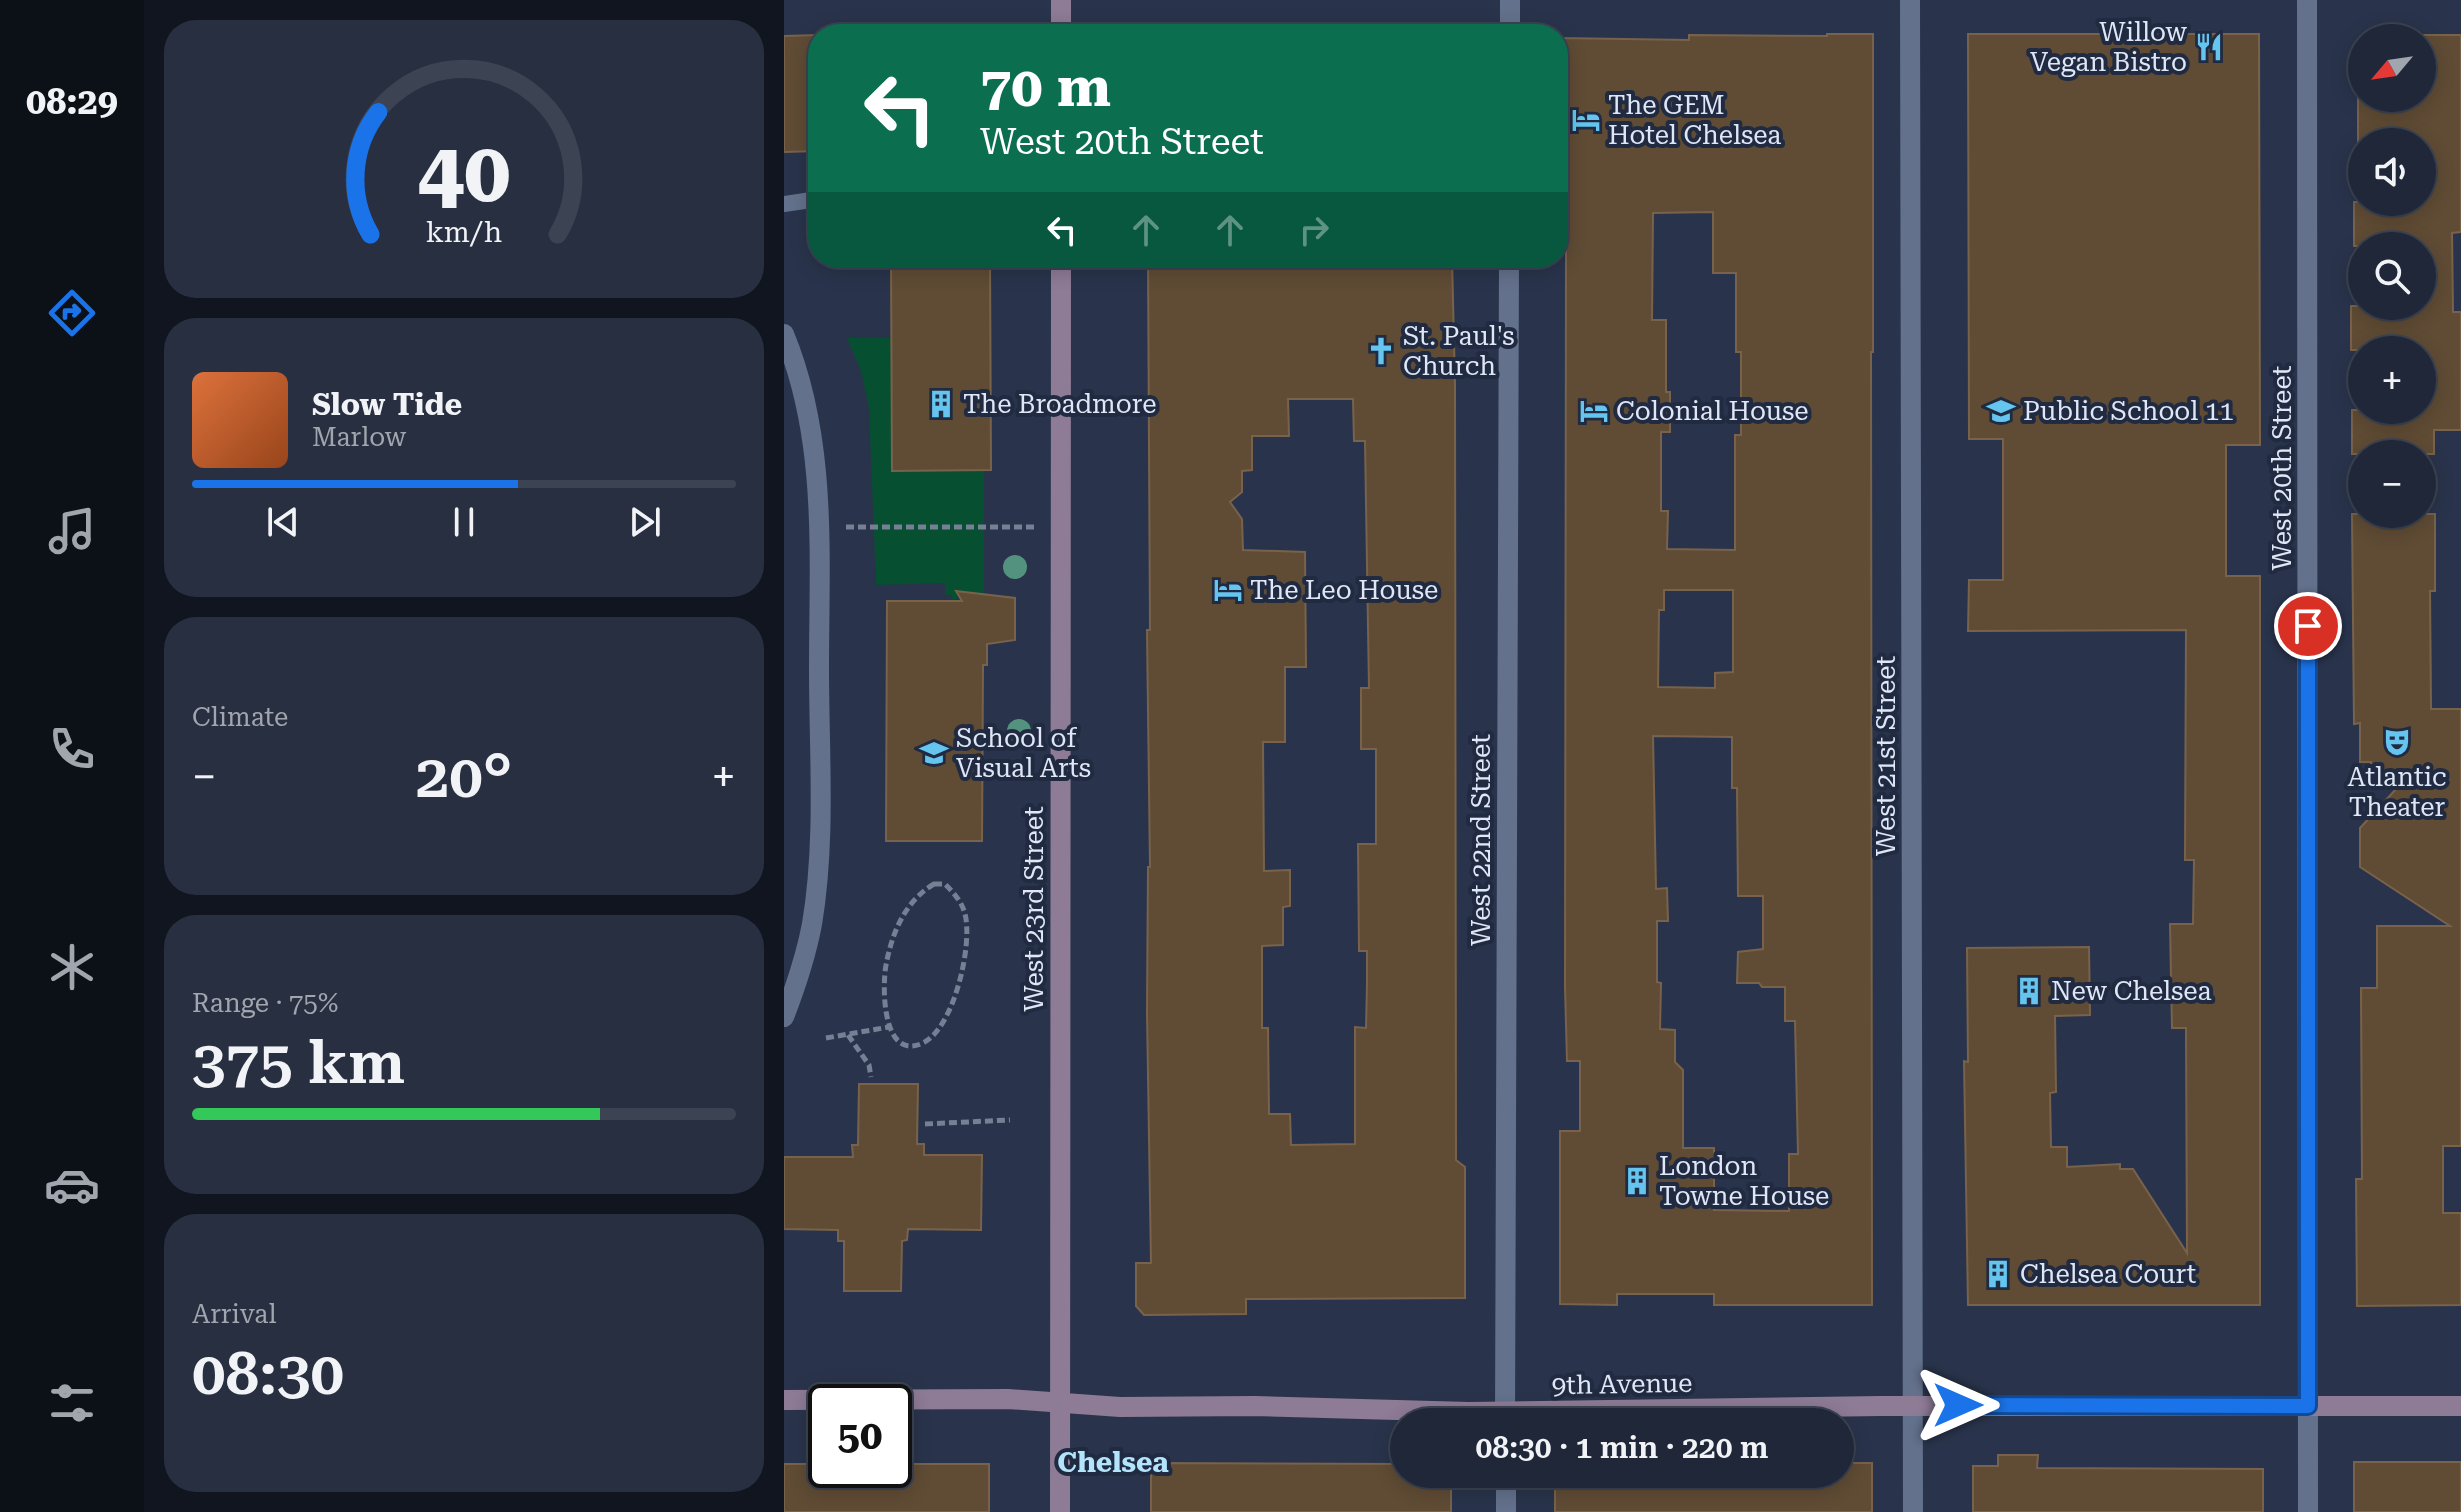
<!DOCTYPE html>
<html lang="en">
<head>
<meta charset="utf-8">
<style>
	:root { --surface:#1f2739; --page:#272f41; --text:#f1f3f6; --muted:#a1a5ae; --line:#3c4453; --accent:#1a73e8 }
	body { margin:0; font-family:"Roboto Serif",serif; background:var(--page); color:var(--text); height:100vh; display:flex; flex-direction:column; font-size:30px; white-space:nowrap }
	* { box-sizing:border-box; margin:0 }
	p { font-size:26px; color:var(--muted) }
	.icon { flex:none; width:44px; height:44px; fill:none; stroke:currentColor; stroke-width:2; stroke-linecap:round; stroke-linejoin:round }
	.map { position:relative; flex:1; overflow:hidden }
	.panel { display:flex; flex-direction:column; gap:20px; padding:20px; background:#11151f; width:640px }
	.panel>* { flex:none }
	.guide { position:absolute; left:24px; top:24px; width:760px; height:244px; border-radius:32px; box-shadow:0 4px 20px #0003,0 0 0 2px var(--line); background:#0b6e4f; color:#fff; overflow:hidden }
	.needle { width:52px; rotate:241deg }
	.buttons { position:absolute; left:1564px; top:24px; display:grid; gap:16px }
	.buttons a { display:grid; place-items:center; width:88px; height:88px; border-radius:50%; background:var(--surface); box-shadow:0 4px 20px #0003,0 0 0 2px var(--line); font-size:40px }
	.speed { position:absolute; left:24px; top:1384px; display:flex; gap:16px; font-size:40px; font-weight:700; text-align:center }
	.speed>* { display:grid; place-content:center; width:104px; height:104px; border-radius:50%; background:var(--surface); box-shadow:0 4px 20px #0003,0 0 0 2px var(--line); line-height:1 }
	.speed .limit { border:4px solid #111; border-radius:12px; background:#fff; color:#111 }
	.pin { position:absolute; display:grid; place-items:center; width:68px; height:68px; color:#fff; margin:-34px; border:4px solid #fff; border-radius:50%; box-shadow:0 2px 8px #0007 }
	.me { position:absolute; width:88px; margin:-44px; rotate:90deg; stroke-linejoin:round; filter:drop-shadow(0 0 6px #0008) }
	.turn { display:flex; align-items:center; gap:28px; height:168px; padding:0 40px; font-size:36px }
	.turn .icon { width:104px; height:104px; stroke-width:2.5 }
	.turn b { display:block; font-size:56px; line-height:68px }
	.lanes { display:flex; align-items:center; height:76px; padding:0 40px; background:#0003; justify-content:center; gap:40px; direction:ltr }
	.lanes .off { opacity:.35 }
	.big { font-size:60px; font-weight:600; line-height:1.1 }
	.panel .widget { flex:1; display:flex; flex-direction:column; justify-content:center; gap:12px; min-width:0; padding:0 28px; border-radius:32px; background:var(--page) }
	.panel .dial { align-items:center; gap:0 }
	.dial svg { height:208px; overflow:visible; fill:none; stroke:var(--line); stroke-width:7; stroke-linecap:round; text-anchor:middle }
	.dial text { fill:var(--text); stroke:none }
	.song { display:flex; align-items:center; gap:24px }
	.cover { width:96px; height:96px; border-radius:12px; background:linear-gradient(135deg,hsl(20 70% 55%),hsl(20 70% 35%)) }
	.played { height:8px; border-radius:4px; background:linear-gradient(90deg,var(--accent) 60%,var(--line) 60%) }
	.keys { display:flex; justify-content:space-around; direction:ltr }
	.heat { display:flex; justify-content:space-between; align-items:center; font-size:44px; direction:ltr }
	.charge { height:12px; border-radius:6px; background:linear-gradient(90deg,#34c759 75%,var(--line) 0) }
	.trip { position:absolute; left:606px; top:1408px; width:464px; height:80px; border-radius:40px; background:var(--surface); box-shadow:0 4px 20px #0003,0 0 0 2px var(--line); font-weight:600; line-height:80px; text-align:center }
	main { display:flex; flex:1; min-height:0 }
	.menu { display:flex; flex-direction:column; width:144px; justify-content:space-around; align-items:center; background:#0c1017; color:var(--muted) }
	.menu .icon { width:56px; height:56px }
	.menu .selected { color:var(--accent) }
	.menu b { font-size:36px; color:var(--text) }
	.map>svg:first-child { display:block }
	.green { fill:#074f31 }
	.building { fill:#604c35; stroke:#78624b; stroke-width:2; fill-rule:evenodd }
	.lines { fill:none; stroke-linecap:round; stroke-linejoin:round }
	.path { stroke:#767f94; stroke-width:5; stroke-dasharray:8 4; stroke-linecap:butt }
	.service { stroke:#64718c; stroke-width:16 }
	.minor { stroke:#64718c; stroke-width:20 }
	.secondary { stroke:#8e7b96; stroke-width:20 }
	.tree { fill:#52927e }
	.route-casing { stroke:#114b97; stroke-width:20 }
	.route { stroke:#1a73e8; stroke-width:14 }
	.labels { text-anchor:middle; dominant-baseline:central; stroke-width:8; stroke-linejoin:round; paint-order:stroke }
	.poi-label { font-size:26px; fill:#dfe6f6; stroke:#202a41; text-anchor:start }
	.street-label { font-size:26px; fill:#dfe6f6; stroke:#202a41 }
	.neighbourhood-label { font-size:28px; font-weight:bold; fill:#b3e4fc; stroke:#202a41 }
</style>
</head>
<body>
<main>
<nav class="menu">
<b>08:29</b>
<svg class="icon selected" aria-label="directions" viewBox="0 0 24 24"><path d="M12 3l9 9-9 9-9-9zM9 14v-3h6M13 9l2 2-2 2"/></svg>
<svg class="icon" aria-label="music" viewBox="0 0 24 24"><path d="M9 18V5l10-2v13"/><circle cx="6" cy="18" r="3"/><circle cx="16" cy="16" r="3"/></svg>
<svg class="icon" aria-label="phone" viewBox="0 0 24 24"><path d="M5 4h4l2 5-3 2q2 4 5 5l2-3 5 2v4C11 20 4 13 5 4z"/></svg>
<svg class="icon" aria-label="climate" viewBox="0 0 24 24"><path d="M12 3v18M4 7l16 10M4 17L20 7"/></svg>
<svg class="icon" aria-label="car" viewBox="0 0 24 24"><path d="M5 17H2v-5l4-1 3-4h7l3 4 3 1v5h-3M9 17h6M6 11h13"/><circle cx="7" cy="17" r="2"/><circle cx="17" cy="17" r="2"/></svg>
<svg class="icon" aria-label="filters" viewBox="0 0 24 24"><path d="M4 7h16M4 17h16"/><circle cx="9" cy="7" r="2"/><circle cx="15" cy="17" r="2"/></svg>
</nav>
<section class="panel">
<div class="widget dial"><svg viewBox="0 0 100 80">
<path d="M14 69A42 42 0 1 1 86 69"/>
<path d="M14 69A42 42 0 0 1 17 22" stroke="#1a73e8"/>
<text x="50" y="56" font-size="32" font-weight="700">40</text>
<text x="50" y="72" font-size="11">km/h</text>
</svg></div>
<div class="widget">
<div class="song"><i class="cover"></i><div><b>Slow Tide</b><p>Marlow</p></div></div>
<div class="played"></div>
<div class="keys"><svg class="icon" aria-label="previous" viewBox="0 0 24 24"><path d="M18 5L8 12l10 7zM5 5v14"/></svg><svg class="icon" aria-label="pause" viewBox="0 0 24 24"><path d="M8 5v14M16 5v14"/></svg><svg class="icon" aria-label="next" viewBox="0 0 24 24"><path d="M6 5l10 7-10 7zM19 5v14"/></svg></div>
</div>
<div class="widget"><p>Climate</p>
<div class="heat"><a>−</a><b class="big">20°</b><a>+</a></div>
</div>
<div class="widget"><p>Range · 75%</p><b class="big">375 km</b><div class="charge"></div></div>
<div class="widget"><p>Arrival</p><b class="big">08:30</b></div>
</section>
<div class="map">
<svg width="1677" height="1512" viewBox="0 0 1677 1512">
	<rect width="100%" height="100%" fill="#29344c"/>
	<path class="green" d="M63,338H107L108,471L200,470V594L173,592V599H168V595H161V583L92,585L85,408L77,371Z"/>
	<path class="building" d="M1043,34H1089V352H1087L1088,1305H930V1294H833V1305L776,1304V1131H796V1061H783L781,987L782,256L781,184H774L775,38L905,40V35L1043,36ZM929,212V273H952V352H957V435H951V550L883,549L884,511H877V432H886V392H882V320H868L869,213ZM880,590H949V672L931,673V688L874,687L875,610H880ZM869,736L948,737V788H953L954,896H979V949L954,952L953,983H975L978,987H1001V1021H1011L1014,1154H1005V1211L930,1210V1148H899V1070L891,1062V1030L876,1029L877,983L873,982V921H884L883,888L872,889Z
		M1184,34H1475L1476,445H1442V576H1476V1305H1184L1180,1061L1184,1062L1183,948L1305,947L1306,1015L1271,1016L1272,1092L1266,1093L1267,1147H1283V1167L1336,1164V1169H1349L1403,1253L1402,1028H1388L1386,924H1409L1410,860H1401L1402,630L1184,631L1185,580H1219V439H1185Z
		M34,35V151L0,152V36Z
		M1638,35H1677V232L1668,233L1669,312H1677V430H1650V454H1568V410H1638V350H1567V306H1638V246H1570V202H1638V142H1574V98H1638Z
		M107,258H206L207,470L108,471Z
		M364,258H668L671,385L672,1160L681,1167V1298L462,1299V1314L360,1315L352,1306V1263H367L363,1012L364,867H366L363,630H366ZM504,399H569L570,441H581L585,688H577V749H592V844H574L575,951H583V983L582,1028L571,1027V1144L507,1145L506,1114H485L484,1028H478V946L499,945V907L506,906V870L480,871L479,742H501V667H522L521,552L459,550L458,519L446,502L458,492V471L468,470V436H505Z
		M1568,514H1651V591H1646L1647,709H1677V1146H1659V1213H1677V1305L1573,1306L1572,1179H1578L1577,988H1593V926H1666L1576,867V828L1626,774L1587,775V762H1576V723L1570,724Z
		M172,591L231,598V640L203,644V665H199L198,841H102L103,601H178Z
		M75,1084H134L133,1144H140V1155H198L197,1230L124,1229L123,1240L118,1241L117,1291H60V1241H54V1230L0,1229V1157H69L68,1145H74Z
		M1214,1455H1254L1253,1468L1479,1469V1512H1189V1466H1214Z
		M1570,1462H1677V1512H1570Z
		M367,1463L620,1464V1474H667V1512H367Z
		M1056,1463H1088V1512H771V1474H1056Z
		M0,1464H42V1470H110V1464H205V1512H0Z"/>
	<g class="lines">
		<path class="path" d="M62,527H252
			M150,884H161C170,893 178,902 181,914C189,945 170,1028 139,1043C98,1062 98,987 102,965C108,933 121,901 150,884Z
			M64,1035L85,1065L87,1077
			M42,1038L105,1027
			M141,1124L226,1120"/>
		<path class="service" d="M0,204L34,199"/>
		<path class="minor" d="M1126,0L1129,1512
			M1523,0L1524,1512
			M726,34V0
			M0,334C44,440 35,557 35,669C35,753 42,841 28,924C22,956 12,986 0,1017
			M721,1422L725,258
			M722,1474V1512"/>
		<path class="secondary" d="M277,34V0
			M0,1400L224,1399L336,1407L471,1406L685,1412L1096,1406H1677
			M276,1512L277,258"/>
	</g>
	<g class="tree">
		<circle cx="231" cy="567" r="12"/>
		<circle cx="235" cy="731" r="12"/>
	</g>
	<g class="lines">
		<defs>
			<path id="route" d="M1174,1405L1524,1406V626"/>
		</defs>
		<use href="#route" class="route-casing"/>
		<use href="#route" class="route"/>
	</g>
	<defs>
		<symbol id="restaurant-bare" viewBox="-9 -9 18 18"><path d="M-5-6h1v4h1v-4h1v4h1v-4h1v5L-1.5 .5V6h-2V.5L-5-1ZM5-6V6H3V1.5H1.5Q1.5-4 5-6Z" fill="#65c5ee" stroke="#202a41" stroke-width="2.5" paint-order="stroke"/></symbol>
		<symbol id="hotel-bare" viewBox="-9 -9 18 18"><path d="M-6-4.5h1.5V1H6V5H4.5V3h-9V5H-6ZM-4 0a1.8 1.8 0 1 1 3.6 0ZM.5 0V-2.5h3Q6-2.5 6 0Z" fill="#65c5ee" stroke="#202a41" stroke-width="2.5" paint-order="stroke"/></symbol>
		<symbol id="church-bare" viewBox="-9 -9 18 18"><path d="M-1.2-6h2.4v3.5h3.3v2.4h-3.3V6h-2.4V-.1h-3.3v-2.4h3.3Z" fill="#65c5ee" stroke="#202a41" stroke-width="2.5" paint-order="stroke"/></symbol>
		<symbol id="building-bare" viewBox="-9 -9 18 18"><path d="M-4-6H4V6H1V3H-1V6H-4ZM-2.5-4.3h1.7v1.8h-1.7ZM.8-4.3h1.7v1.8H.8ZM-2.5-1h1.7V.8h-1.7ZM.8-1h1.7V.8H.8Z" fill="#65c5ee" stroke="#202a41" stroke-width="2.5" paint-order="stroke"/></symbol>
		<symbol id="school-bare" viewBox="-9 -9 18 18"><path d="M0-5L7-2L0 1L-7-2ZM-4 1L0 2.5L4 1V4Q0 6-4 4Z" fill="#65c5ee" stroke="#202a41" stroke-width="2.5" paint-order="stroke"/></symbol>
		<symbol id="theatre-bare" viewBox="-9 -9 18 18"><path d="M-5-5.5Q0-4 5-5.5V0Q5 5 0 6Q-5 5-5 0ZM-3.3-2.5H-1v1.5H-3.3ZM1-2.5H3.3v1.5H1ZM-2.8 1Q0 5.5 2.8 1Z" fill="#65c5ee" stroke="#202a41" stroke-width="2.5" paint-order="stroke"/></symbol>
		<symbol id="university-bare" viewBox="-9 -9 18 18"><path d="M0-5L7-2L0 1L-7-2ZM-4 1L0 2.5L4 1V4Q0 6-4 4Z" fill="#65c5ee" stroke="#202a41" stroke-width="2.5" paint-order="stroke"/></symbol>
	</defs>
	<g fill-rule="evenodd">
		<use href="#restaurant-bare" x="1405" y="27" width="40" height="40"/>
		<use href="#hotel-bare" x="782" y="100" width="40" height="40"/>
		<use href="#church-bare" x="577" y="331" width="40" height="40"/>
		<use href="#building-bare" x="137" y="384" width="40" height="40"/>
		<use href="#hotel-bare" x="790" y="391" width="40" height="40"/>
		<use href="#school-bare" x="1197" y="391" width="40" height="40"/>
		<use href="#hotel-bare" x="424" y="570" width="40" height="40"/>
		<use href="#theatre-bare" x="1593" y="722" width="40" height="40"/>
		<use href="#university-bare" x="130" y="733" width="40" height="40"/>
		<use href="#building-bare" x="1225" y="971" width="40" height="40"/>
		<use href="#building-bare" x="833" y="1161" width="40" height="40"/>
		<use href="#building-bare" x="1194" y="1254" width="40" height="40"/>
	</g>
	<g class="labels">
		<g class="poi-label">
			<text x="1403" y="32" text-anchor="end">Willow<tspan x="1403" dy="30">Vegan Bistro</tspan></text>
			<text x="824" y="105">The GEM<tspan x="824" dy="30">Hotel Chelsea</tspan></text>
			<text x="619" y="336">St. Paul's<tspan x="619" dy="30">Church</tspan></text>
			<text x="179" y="404">The Broadmore</text>
			<text x="832" y="411">Colonial House</text>
			<text x="1239" y="411">Public School 11</text>
			<text x="466" y="590">The Leo House</text>
			<text x="172" y="738">School of<tspan x="172" dy="30">Visual Arts</tspan></text>
			<text x="1613" y="777" text-anchor="middle">Atlantic<tspan x="1613" dy="30">Theater</tspan></text>
			<text x="1267" y="991">New Chelsea</text>
			<text x="875" y="1166">London<tspan x="875" dy="30">Towne House</tspan></text>
			<text x="1236" y="1274">Chelsea Court</text>
		</g>
		<g class="street-label">
			<text transform="translate(1498 468) rotate(-90)">West 20th Street</text>
			<text transform="translate(1102 756) rotate(-90)">West 21st Street</text>
			<text transform="translate(697 840) rotate(-90)">West 22nd Street</text>
			<text transform="translate(250 909) rotate(-90)">West 23rd Street</text>
			<text transform="translate(838 1384) rotate(-1)">9th Avenue</text>
		</g>
		<g class="neighbourhood-label">
			<text x="329" y="1462">Chelsea</text>
		</g>
	</g>
</svg>
<div class="buttons">
<a><svg class="needle" viewBox="-14 -14 28 28"><path d="M0-13l5 13h-10z" fill="#e53935"/><path d="M0 13l5-13h-10z" fill="#a1a5ae"/></svg></a>
<a><svg class="icon" aria-label="sound" viewBox="0 0 24 24"><path d="M4 9h4l5-4v14l-5-4H4zM17 9q2 3 0 6"/></svg></a>
<a><svg class="icon" aria-label="search" viewBox="0 0 24 24"><circle cx="10" cy="10" r="6"/><path d="M15 15l6 6"/></svg></a>
<a>+</a>
<a>−</a>
</div>
<div class="speed"><div class="limit">50</div></div>
<div class="pin" style="left:1524px;top:626px;background:#d93025"><svg class="icon" aria-label="arrive" viewBox="0 0 24 24"><path d="M6 21V4h12l-3 4 3 4H6"/></svg></div>
<svg class="me" style="left:1174px;top:1405px" viewBox="-20 -20 40 40"><path d="M0-17L14 15 0 8-14 15z" fill="#1a73e8" stroke="#fff" stroke-width="4"/></svg>
<div class="trip">08:30 · 1 min · 220 m</div>
<div class="guide">
<div class="turn"><svg class="icon" aria-label="left" viewBox="0 0 24 24"><path d="M17 20v-9H6M10 6l-5 5 5 5"/></svg><div><b>70 m</b>West 20th Street</div></div>
<div class="lanes"><svg class="icon" aria-label="left" viewBox="0 0 24 24"><path d="M17 20v-9H6M10 6l-5 5 5 5"/></svg><svg class="icon off" aria-label="ahead" viewBox="0 0 24 24"><path d="M12 20V5M6 11l6-6 6 6"/></svg><svg class="icon off" aria-label="ahead" viewBox="0 0 24 24"><path d="M12 20V5M6 11l6-6 6 6"/></svg><svg class="icon off" aria-label="right" viewBox="0 0 24 24"><path d="M7 20v-9h11M14 6l5 5-5 5"/></svg></div>
</div>
</div>
</main>
</body>
</html>
